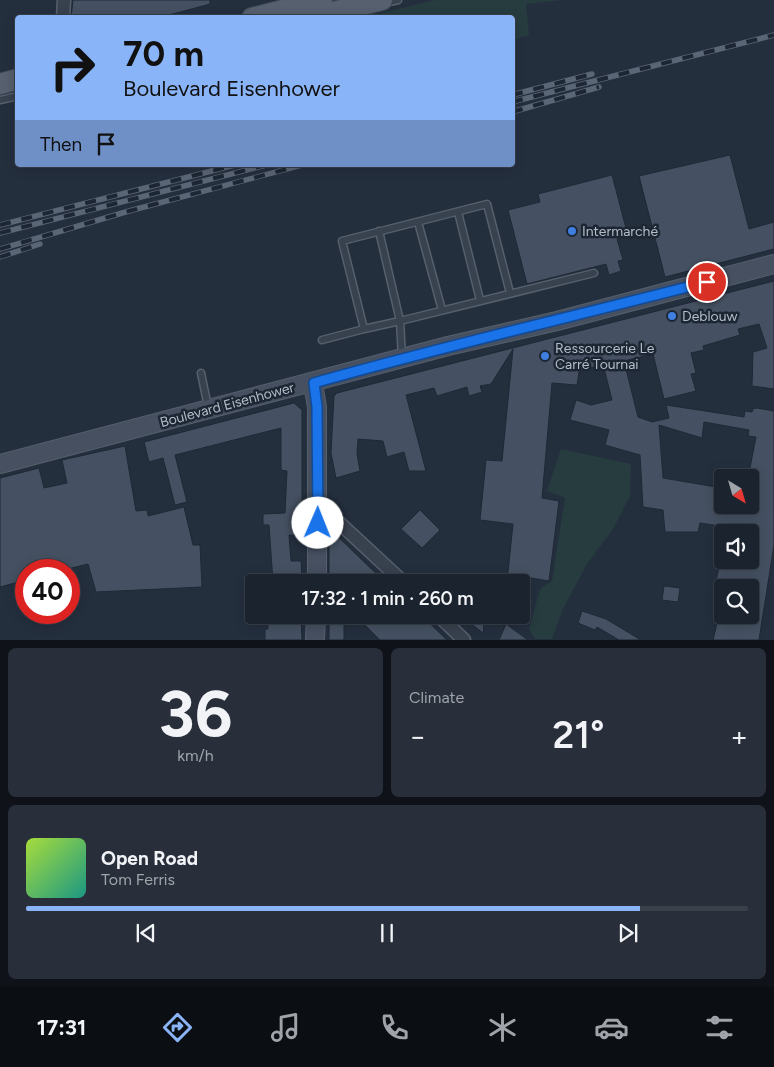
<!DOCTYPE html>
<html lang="en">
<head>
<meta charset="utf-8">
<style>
	:root { --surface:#1b232e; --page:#282f3a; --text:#f1f3f6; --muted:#a0a4aa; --line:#39404a; --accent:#8ab4f8 }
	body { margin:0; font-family:Figtree,sans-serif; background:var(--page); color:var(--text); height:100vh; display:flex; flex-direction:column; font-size:19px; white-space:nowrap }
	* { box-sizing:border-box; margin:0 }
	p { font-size:16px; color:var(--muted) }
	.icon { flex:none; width:28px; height:28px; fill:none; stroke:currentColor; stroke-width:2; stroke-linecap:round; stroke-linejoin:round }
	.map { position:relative; height:640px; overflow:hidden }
	.side { display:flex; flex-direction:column; gap:8px; padding:8px; background:#0f1319; flex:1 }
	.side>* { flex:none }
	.top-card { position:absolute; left:15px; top:15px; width:500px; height:152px; border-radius:5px; box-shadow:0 2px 12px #0003,0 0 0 1px var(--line); background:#8ab4f8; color:#111; overflow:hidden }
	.needle { width:32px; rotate:143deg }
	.fabs { position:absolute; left:714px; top:469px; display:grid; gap:10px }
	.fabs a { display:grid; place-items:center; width:45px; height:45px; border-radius:5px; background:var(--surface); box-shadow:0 2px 12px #0003,0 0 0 1px var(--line); font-size:25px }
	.speed { position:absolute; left:15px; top:559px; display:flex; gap:10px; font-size:25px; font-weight:700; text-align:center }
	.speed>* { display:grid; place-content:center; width:65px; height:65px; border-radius:50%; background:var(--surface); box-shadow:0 2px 12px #0003,0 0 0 1px var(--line); line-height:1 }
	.speed .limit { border:8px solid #d22; background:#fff; color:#111 }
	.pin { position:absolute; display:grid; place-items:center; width:42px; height:42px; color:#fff; margin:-21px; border:2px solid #fff; border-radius:50%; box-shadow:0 1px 5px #0007 }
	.me { position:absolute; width:55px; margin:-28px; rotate:1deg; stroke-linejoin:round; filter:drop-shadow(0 0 4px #0008) }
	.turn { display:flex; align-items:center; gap:18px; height:105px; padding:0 25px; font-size:22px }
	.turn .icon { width:65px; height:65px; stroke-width:2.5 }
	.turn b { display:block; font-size:35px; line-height:42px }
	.then { display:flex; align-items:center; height:48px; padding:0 25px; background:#0003; gap:10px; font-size:19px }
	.big { font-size:38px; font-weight:600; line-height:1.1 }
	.side .tile { flex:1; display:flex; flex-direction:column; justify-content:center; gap:8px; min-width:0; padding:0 18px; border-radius:8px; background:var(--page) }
	.side .dial { align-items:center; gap:0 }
	.dial b { font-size:65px; line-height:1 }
	.song { display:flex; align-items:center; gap:15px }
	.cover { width:60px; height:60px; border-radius:8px; background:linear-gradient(135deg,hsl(80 70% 55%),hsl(170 70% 35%)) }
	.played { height:5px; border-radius:2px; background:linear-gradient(90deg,var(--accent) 85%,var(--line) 85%) }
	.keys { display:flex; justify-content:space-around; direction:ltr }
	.heat { display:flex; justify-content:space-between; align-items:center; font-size:28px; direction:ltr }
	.side .tiles { flex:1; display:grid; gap:8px; grid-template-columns:1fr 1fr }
	.tile:last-child { grid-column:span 2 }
	.trip { position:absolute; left:245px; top:574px; width:285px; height:50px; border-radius:5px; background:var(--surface); box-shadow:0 2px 12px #0003,0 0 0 1px var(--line); font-weight:600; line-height:50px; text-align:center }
	.tab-bar { display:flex; height:80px; justify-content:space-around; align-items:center; background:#0b0e12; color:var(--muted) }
	.tab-bar .icon { width:35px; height:35px }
	.tab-bar .current { color:var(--accent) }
	.tab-bar b { font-size:22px; color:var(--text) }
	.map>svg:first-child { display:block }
	.green { fill:#263c3f }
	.building { fill:#455162; stroke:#1f2835; fill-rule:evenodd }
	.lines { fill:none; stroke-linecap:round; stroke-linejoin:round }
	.lane-casing { stroke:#565f6c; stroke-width:9 }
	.street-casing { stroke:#565f6c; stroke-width:15 }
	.secondary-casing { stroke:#565f6c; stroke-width:20 }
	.primary-casing { stroke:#414a57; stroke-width:22 }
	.lane { stroke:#38414e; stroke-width:6 }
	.street { stroke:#38414e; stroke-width:12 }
	.secondary { stroke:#465061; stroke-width:18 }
	.primary { stroke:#56606e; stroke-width:20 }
	.rail-casing { stroke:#5a6575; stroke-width:5.5 }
	.rail { stroke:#1d2633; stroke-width:4; stroke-dasharray:11; stroke-linecap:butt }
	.route-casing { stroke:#114b97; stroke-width:12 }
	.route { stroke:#1a73e8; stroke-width:9 }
	.shop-dot { fill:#3f7fe0; stroke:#1d2633; stroke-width:2 }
	.labels { text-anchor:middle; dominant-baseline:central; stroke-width:5; stroke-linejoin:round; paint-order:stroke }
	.poi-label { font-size:14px; fill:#b4bcc9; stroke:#1d2633; text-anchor:start }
	.street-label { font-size:14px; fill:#b4bcc9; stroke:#1d2633 }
</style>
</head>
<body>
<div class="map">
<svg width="774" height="640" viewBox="0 0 774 640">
	<rect width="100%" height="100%" fill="#242f3e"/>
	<path class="green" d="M435,0H563L526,4L529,35L513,40L512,18L366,17Z
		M561,449L631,464L630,496L613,529L587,564L563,609L552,639H535L529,629L540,589L552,581L565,498L547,491Z"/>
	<path class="building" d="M73,0H210V4L158,18H71Z
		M730,155L749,229L774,222V249L665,277L639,176Z
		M612,175L628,236L617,239L623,260L618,261L621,271L609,275L606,264L527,284L508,210L540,202L538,194Z
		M774,281V389L752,386L753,352L767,348L759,324L738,329L740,335L703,346L704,350L691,353L696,373L691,374L696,391L664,399L653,354L624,361L638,417L652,422L669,418L666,405L744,417L745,411L752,412L753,409L757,408L774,411V545L759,640H713L719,615H750V588H714L721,560H750V532H731L732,528L700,523L698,532H665L663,510L643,507L640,455L605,445L609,430L570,420L576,400L591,405L612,400L603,364L579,372L577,385L552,383L542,498L559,501L549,581L519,576L518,582H507L513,524L480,520L486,460L502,461L513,349L491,384L480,386L482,392L469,396L467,387L437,396L434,388L406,395L426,471H409L404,452L387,457L383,441L358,439L357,454L360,471L336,478L331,453L334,396L337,393ZM704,422L749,430L748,436L756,437L748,478H750V505H722V488L663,478L659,425L702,438Z
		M294,403L302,410V525L301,536L289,535L291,561H301L302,582H273L269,525H263V514L285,513L287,471L281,470V428L175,455L187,502L175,505L163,458L149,462L144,442Z
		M125,446L136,511L147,510L148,516L184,507L193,545H200L202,587L96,592L88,564L64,570H26V580L0,587V478L39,468L44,488L67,483L62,460Z
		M420,510L440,530L422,548L401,529Z
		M329,528L361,559L385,582H329Z
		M664,586L680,588L678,602L662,600Z
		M582,611L606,619L641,640H619L597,627L595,630L578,623Z
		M280,615L301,616L302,640H265V629H268V623H280Z
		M329,615H344V640H329Z
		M372,615H421L447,640H380L364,624Z
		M470,615H485L483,633L470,623Z
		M506,624L528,640H499Z"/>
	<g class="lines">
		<defs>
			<path id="lane" d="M385,3L398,0
				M0,100L18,96
				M458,212L480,300
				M418,222L442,310
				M379,231L400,321L364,329L342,241L487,204L510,293
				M322,340L364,329
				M402,357L400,321L594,273
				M201,373L208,407"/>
			<path id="street" d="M63,18L64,0
				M318,503L403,582
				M438,615L464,640"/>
			<path id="secondary" d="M313,383L317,407V582
				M0,464L448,346L557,321L774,264
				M315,640L316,615"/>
			<path id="primary" d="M252,18L322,0
				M309,18L382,0
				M0,84L18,79"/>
		</defs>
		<use href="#lane" class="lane-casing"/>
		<use href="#street" class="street-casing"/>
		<use href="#secondary" class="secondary-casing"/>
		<use href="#primary" class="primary-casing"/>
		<use href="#lane" class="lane"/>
		<use href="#street" class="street"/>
		<use href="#secondary" class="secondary"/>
		<use href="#primary" class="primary"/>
		<defs>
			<path id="rail" d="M512,95L592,74
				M512,102L774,35
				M512,112L599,87
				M0,225L235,165
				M0,233L266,165
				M0,249L129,211L302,165
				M0,257L40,244"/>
		</defs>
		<use href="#rail" class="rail-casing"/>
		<use href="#rail" class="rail"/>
	</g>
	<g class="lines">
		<defs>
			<path id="route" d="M318,523L317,407L314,383C444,346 576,316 707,282"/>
		</defs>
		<use href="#route" class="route-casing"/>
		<use href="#route" class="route"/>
	</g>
	<g class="shop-dot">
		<circle cx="572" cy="231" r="5"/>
		<circle cx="672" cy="316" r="5"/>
		<circle cx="545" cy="356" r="5"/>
	</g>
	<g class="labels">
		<g class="poi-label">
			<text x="582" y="231">Intermarché</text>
			<text x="682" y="316">Deblouw</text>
			<text x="555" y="348">Ressourcerie Le<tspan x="555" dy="16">Carré Tournai</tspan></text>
		</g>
		<g class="street-label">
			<text transform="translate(227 405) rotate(-15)">Boulevard Eisenhower</text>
		</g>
	</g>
</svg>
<div class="fabs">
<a><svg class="needle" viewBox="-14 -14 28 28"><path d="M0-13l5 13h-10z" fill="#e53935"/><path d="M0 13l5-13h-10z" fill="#a0a4aa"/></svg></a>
<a><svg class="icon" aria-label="sound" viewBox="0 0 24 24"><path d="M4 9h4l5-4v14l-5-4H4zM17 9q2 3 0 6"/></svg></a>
<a><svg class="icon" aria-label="search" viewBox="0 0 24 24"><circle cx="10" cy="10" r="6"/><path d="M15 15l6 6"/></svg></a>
</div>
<div class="speed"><div class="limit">40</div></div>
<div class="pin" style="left:707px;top:282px;background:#d93025"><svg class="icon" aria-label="arrive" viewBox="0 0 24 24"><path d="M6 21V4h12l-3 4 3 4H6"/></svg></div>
<svg class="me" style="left:318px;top:523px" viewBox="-20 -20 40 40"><circle r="19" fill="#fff"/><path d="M0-13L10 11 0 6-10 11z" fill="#1a73e8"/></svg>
<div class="trip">17:32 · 1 min · 260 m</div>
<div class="top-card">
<div class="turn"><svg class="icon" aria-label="right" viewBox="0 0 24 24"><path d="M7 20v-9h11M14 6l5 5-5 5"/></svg><div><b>70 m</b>Boulevard Eisenhower</div></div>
<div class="then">Then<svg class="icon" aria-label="arrive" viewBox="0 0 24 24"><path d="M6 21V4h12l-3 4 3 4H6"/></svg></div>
</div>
</div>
<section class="side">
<div class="tiles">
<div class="tile dial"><b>36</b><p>km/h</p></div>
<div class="tile"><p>Climate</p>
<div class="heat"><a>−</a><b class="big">21°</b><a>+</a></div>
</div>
<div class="tile">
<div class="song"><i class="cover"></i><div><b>Open Road</b><p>Tom Ferris</p></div></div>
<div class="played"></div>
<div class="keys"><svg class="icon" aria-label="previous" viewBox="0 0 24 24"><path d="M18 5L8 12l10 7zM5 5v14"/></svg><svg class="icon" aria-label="pause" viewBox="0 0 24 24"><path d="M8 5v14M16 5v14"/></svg><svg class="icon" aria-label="next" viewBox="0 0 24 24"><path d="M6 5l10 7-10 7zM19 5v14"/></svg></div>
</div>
</div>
</section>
<nav class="tab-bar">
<b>17:31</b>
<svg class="icon current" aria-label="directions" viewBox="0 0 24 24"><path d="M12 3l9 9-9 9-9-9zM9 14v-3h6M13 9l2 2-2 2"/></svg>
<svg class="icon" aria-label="music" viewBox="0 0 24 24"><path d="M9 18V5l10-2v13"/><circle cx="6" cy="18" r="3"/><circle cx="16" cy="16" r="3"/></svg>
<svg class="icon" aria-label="phone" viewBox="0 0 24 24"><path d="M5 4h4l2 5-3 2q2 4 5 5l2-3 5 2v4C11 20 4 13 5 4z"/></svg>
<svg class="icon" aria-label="climate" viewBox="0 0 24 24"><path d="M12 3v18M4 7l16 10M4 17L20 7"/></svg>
<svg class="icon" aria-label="car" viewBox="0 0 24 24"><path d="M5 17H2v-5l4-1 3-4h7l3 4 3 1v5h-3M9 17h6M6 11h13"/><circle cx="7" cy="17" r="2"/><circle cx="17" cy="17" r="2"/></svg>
<svg class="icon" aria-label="filters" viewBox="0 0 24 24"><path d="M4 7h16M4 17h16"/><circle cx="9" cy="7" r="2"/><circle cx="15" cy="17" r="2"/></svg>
</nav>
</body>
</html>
